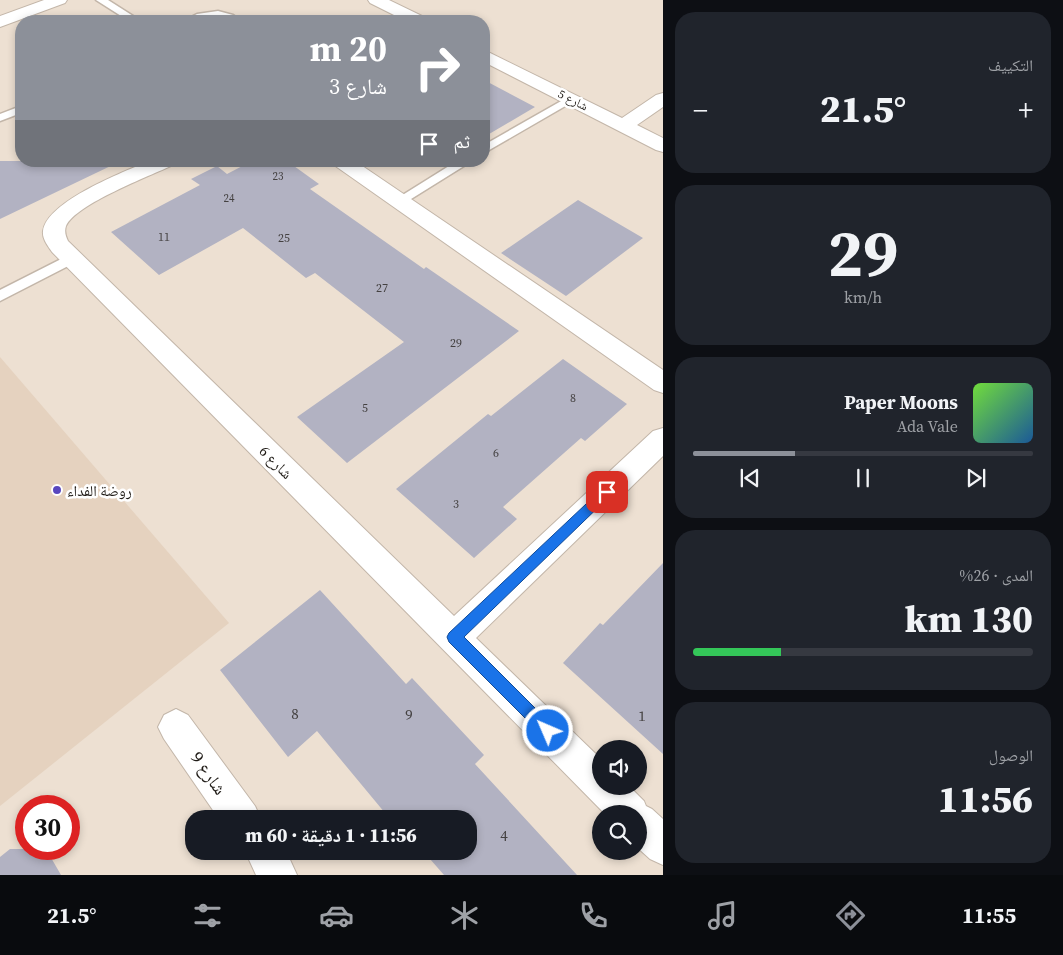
<!DOCTYPE html>
<html lang="ar">
<head>
<meta charset="utf-8">
<style>
	:root { --surface:#171b24; --page:#20242c; --text:#f1f3f6; --muted:#9ea1a6; --line:#363941; --accent:#8c9099 }
	body { margin:0; font-family:"Source Serif 4","Noto Naskh Arabic",serif; background:var(--page); color:var(--text); direction:rtl; height:100vh; display:flex; flex-direction:column; font-size:19px; white-space:nowrap }
	* { box-sizing:border-box; margin:0 }
	p { font-size:16px; color:var(--muted) }
	.icon { flex:none; width:28px; height:28px; fill:none; stroke:currentColor; stroke-width:2; stroke-linecap:round; stroke-linejoin:round }
	.map { position:relative; flex:1; overflow:hidden; direction:ltr }
	.side { display:flex; flex-direction:column; gap:12px; padding:12px; background:#0d0f14; width:400px }
	.side>* { flex:none }
	.banner { position:absolute; left:15px; top:15px; width:475px; height:152px; border-radius:20px; box-shadow:0 2px 8px #0003; direction:rtl; background:#8c9099; color:#fff; overflow:hidden }
	.buttons { position:absolute; left:592px; top:740px; display:grid; gap:10px }
	.buttons a { display:grid; place-items:center; width:55px; height:55px; border-radius:50%; background:var(--surface); box-shadow:0 2px 8px #0003; font-size:25px }
	.speed { position:absolute; left:15px; top:795px; display:flex; gap:10px; font-size:25px; font-weight:700; text-align:center }
	.speed>* { display:grid; place-content:center; width:65px; height:65px; border-radius:50%; background:var(--surface); box-shadow:0 2px 8px #0003; line-height:1 }
	.speed .limit { border:8px solid #d22; background:#fff; color:#111 }
	.pin { position:absolute; display:grid; place-items:center; width:42px; height:42px; color:#fff; margin:-21px; border-radius:10px; box-shadow:0 2px 8px #0006 }
	.me { position:absolute; width:55px; margin:-28px; rotate:315deg; stroke-linejoin:round; filter:drop-shadow(0 0 4px #0008) }
	.turn { display:flex; align-items:center; gap:18px; height:105px; padding:0 20px; font-size:22px }
	.turn .icon { width:65px; height:65px; stroke-width:2.5 }
	.turn b { display:block; font-size:35px; line-height:42px }
	.then { display:flex; align-items:center; height:48px; padding:0 20px; background:#0003; gap:10px; font-size:19px }
	.big { font-size:38px; font-weight:800; line-height:1.1 }
	.side .card { flex:1; display:flex; flex-direction:column; justify-content:center; gap:8px; min-width:0; padding:0 18px; border-radius:20px; background:var(--page) }
	.side .dial { align-items:center; gap:0 }
	.dial b { font-size:65px; line-height:1 }
	.song { display:flex; align-items:center; gap:15px }
	.cover { width:60px; height:60px; border-radius:8px; background:linear-gradient(135deg,hsl(100 70% 55%),hsl(210 70% 35%)) }
	.played { height:5px; border-radius:2px; background:linear-gradient(90deg,var(--accent) 30%,var(--line) 30%) }
	.keys { display:flex; justify-content:space-around; direction:ltr }
	.heat { display:flex; justify-content:space-between; align-items:center; font-size:28px; direction:ltr }
	.charge { height:8px; border-radius:4px; background:linear-gradient(90deg,#34c759 26%,var(--line) 0) }
	.trip { position:absolute; left:185px; top:810px; width:292px; height:50px; border-radius:20px; background:var(--surface); box-shadow:0 2px 8px #0003; font-weight:800; line-height:50px; text-align:center; direction:rtl }
	.tab-bar { display:flex; height:80px; justify-content:space-around; align-items:center; background:#090b0e; color:var(--muted) }
	.tab-bar .icon { width:35px; height:35px }
	.tab-bar .active { color:var(--accent) }
	.tab-bar b { font-size:22px; color:var(--text) }
	main { display:flex; flex:1; min-height:0 }
	.map>svg:first-child { display:block }
	.built { fill:#e5d2bf }
	.building { fill:#b2b2c2 }
	.lines { fill:none; stroke-linecap:round; stroke-linejoin:round }
	.service-casing { stroke:#c3b6a9; stroke-width:3 }
	.minor-casing { stroke:#c3b6a9; stroke-width:2 }
	.service { fill:#fff; fill-rule:evenodd }
	.minor { fill:#fff; fill-rule:evenodd }
	.route { fill:#1a73e8; stroke:#114b97 }
	.poi-dot { fill:#5847bf; stroke:#fff; stroke-width:2 }
	.labels { text-anchor:middle; dominant-baseline:central; stroke-width:5; stroke-linejoin:round; paint-order:stroke }
	.far-number-label { font-size:11px; fill:#444141 }
	.far-street-label { font-size:12px; fill:#1f1b16; stroke:#fff }
	.number-label { font-size:12px; fill:#444141 }
	.street-label { font-size:15px; fill:#1f1b16; stroke:#fff }
	.poi-label { font-size:15px; fill:#1f1b16; stroke:#fff; text-anchor:start }
	.near-number-label { font-size:15px; fill:#444141 }
	.near-street-label { font-size:18px; fill:#1f1b16; stroke:#fff }
</style>
</head>
<body>
<main>
<section class="side">
<div class="card"><p>التكييف</p>
<div class="heat"><a>−</a><b class="big">21.5°</b><a>+</a></div>
</div>
<div class="card dial"><b>29</b><p>km/h</p></div>
<div class="card">
<div class="song"><i class="cover"></i><div><b>Paper Moons</b><p>Ada Vale</p></div></div>
<div class="played"></div>
<div class="keys"><svg class="icon" aria-label="previous" viewBox="0 0 24 24"><path d="M18 5L8 12l10 7zM5 5v14"/></svg><svg class="icon" aria-label="pause" viewBox="0 0 24 24"><path d="M8 5v14M16 5v14"/></svg><svg class="icon" aria-label="next" viewBox="0 0 24 24"><path d="M6 5l10 7-10 7zM19 5v14"/></svg></div>
</div>
<div class="card"><p>المدى · 26%</p><b class="big">130 km</b><div class="charge"></div></div>
<div class="card"><p>الوصول</p><b class="big">11:56</b></div>
</section>
<div class="map">
<svg width="663" height="875" viewBox="0 0 663 875">
	<rect width="100%" height="100%" fill="#ede0d2"/>
	<path class="built" d="M0,357L229,623L0,806Z"/>
	<path class="building" d="M484,80L535,107L484,137Z
		M0,161H121L0,219Z
		M252,161H287L319,184L310,189L424,269L426,267L519,331L347,463L297,417L404,342L315,273L306,278L243,228L159,275L111,232L200,185L191,179L217,166L227,174Z
		M578,200L643,238L566,296L501,253Z
		M563,359L627,404L585,441L581,438L503,507L517,519L474,558L396,489L488,414L491,416Z
		M663,563V754L563,663L600,623L603,625Z
		M320,590L406,684L412,678L484,755L475,764L577,875H444L430,859L438,851H469V819H390L317,731L288,757L220,670Z
		M10,849H46L61,875H0V857Z"/>
	<g class="lines">
		<defs>
			<path id="service" d="M96,0H108L141,21H129Z
				M218,11L233,15L241,21C231,22 222,16 212,17C202,17 194,22 183,21L197,14Z
				M570,96L574,97L576,99L574,101L484,153V145Z
				M21,106V113L0,121V114Z
				M457,161H472L403,204H395L393,201Z
				M71,254L76,256L78,259L76,262L0,301V290Z"/>
			<path id="minor" d="M44,0H67L65,3L0,27V16Z
				M368,0H389L424,17L426,21H406L370,3Z
				M484,50L622,118L656,95L663,93V107L637,125L663,138V152L656,150L484,62Z
				M149,161H176L173,165C150,176 76,204 66,226C64,232 66,237 68,241L454,616L653,431L663,428V456L476,638L601,759V786H629L644,801L646,806L652,809L663,819V865L650,859L639,849V814H605L52,252C48,246 42,239 43,231C47,201 124,172 149,161Z
				M331,161H355L663,370V393L654,390L334,165Z
				M176,709L188,715L255,806L261,819H219L164,739L158,727L164,715Z
				M245,851H286L297,875H256Z"/>
		</defs>
		<use href="#service" class="service-casing"/>
		<use href="#minor" class="minor-casing"/>
		<use href="#service" class="service"/>
		<use href="#minor" class="minor"/>
	</g>
	<path class="route" d="M607,487L611,488L613,492L611,495L464,637L553,726L555,731L553,736L548,738L543,736L449,642L447,637L449,633L603,488Z"/>
	<circle class="poi-dot" cx="57" cy="490" r="5"/>
	<g class="labels">
		<g class="far-number-label">
			<text x="278" y="176">23</text>
			<text x="229" y="198">24</text>
		</g>
		<g class="far-street-label">
			<text transform="translate(573 100) rotate(27)">شارع 5</text>
		</g>
		<g class="number-label">
			<text x="164" y="237">11</text>
			<text x="284" y="238">25</text>
			<text x="382" y="288">27</text>
			<text x="456" y="343">29</text>
			<text x="573" y="398">8</text>
			<text x="365" y="408">5</text>
			<text x="496" y="453">6</text>
			<text x="456" y="504">3</text>
		</g>
		<g class="street-label">
			<text transform="translate(276 462) rotate(45)">شارع 6</text>
		</g>
		<g class="poi-label">
			<text x="67" y="490">روضة الفداء</text>
		</g>
		<g class="near-number-label">
			<text x="295" y="713">8</text>
			<text x="409" y="714">9</text>
			<text x="642" y="715">1</text>
			<text x="504" y="835">4</text>
		</g>
		<g class="near-street-label">
			<text transform="translate(209 773) rotate(55)">شارع 9</text>
		</g>
	</g>
</svg>
<div class="buttons">
<a><svg class="icon" aria-label="sound" viewBox="0 0 24 24"><path d="M4 9h4l5-4v14l-5-4H4zM17 9q2 3 0 6"/></svg></a>
<a><svg class="icon" aria-label="search" viewBox="0 0 24 24"><circle cx="10" cy="10" r="6"/><path d="M15 15l6 6"/></svg></a>
</div>
<div class="speed"><div class="limit">30</div></div>
<div class="pin" style="left:607px;top:492px;background:#d93025"><svg class="icon" aria-label="arrive" viewBox="0 0 24 24"><path d="M6 21V4h12l-3 4 3 4H6"/></svg></div>
<svg class="me" style="left:548px;top:731px" viewBox="-20 -20 40 40"><circle r="17" fill="#1a73e8" stroke="#fff" stroke-width="3"/><path d="M0-11L8 9 0 5-8 9z" fill="#fff"/></svg>
<div class="trip">11:56 · 1 دقيقة · 60 m</div>
<div class="banner">
<div class="turn"><svg class="icon" aria-label="right" viewBox="0 0 24 24"><path d="M7 20v-9h11M14 6l5 5-5 5"/></svg><div><b>20 m</b>شارع 3</div></div>
<div class="then">ثم<svg class="icon" aria-label="arrive" viewBox="0 0 24 24"><path d="M6 21V4h12l-3 4 3 4H6"/></svg></div>
</div>
</div>
</main>
<nav class="tab-bar">
<b>11:55</b>
<svg class="icon active" aria-label="directions" viewBox="0 0 24 24"><path d="M12 3l9 9-9 9-9-9zM9 14v-3h6M13 9l2 2-2 2"/></svg>
<svg class="icon" aria-label="music" viewBox="0 0 24 24"><path d="M9 18V5l10-2v13"/><circle cx="6" cy="18" r="3"/><circle cx="16" cy="16" r="3"/></svg>
<svg class="icon" aria-label="phone" viewBox="0 0 24 24"><path d="M5 4h4l2 5-3 2q2 4 5 5l2-3 5 2v4C11 20 4 13 5 4z"/></svg>
<svg class="icon" aria-label="climate" viewBox="0 0 24 24"><path d="M12 3v18M4 7l16 10M4 17L20 7"/></svg>
<svg class="icon" aria-label="car" viewBox="0 0 24 24"><path d="M5 17H2v-5l4-1 3-4h7l3 4 3 1v5h-3M9 17h6M6 11h13"/><circle cx="7" cy="17" r="2"/><circle cx="17" cy="17" r="2"/></svg>
<svg class="icon" aria-label="filters" viewBox="0 0 24 24"><path d="M4 7h16M4 17h16"/><circle cx="9" cy="7" r="2"/><circle cx="15" cy="17" r="2"/></svg>
<b>21.5°</b>
</nav>
</body>
</html>
